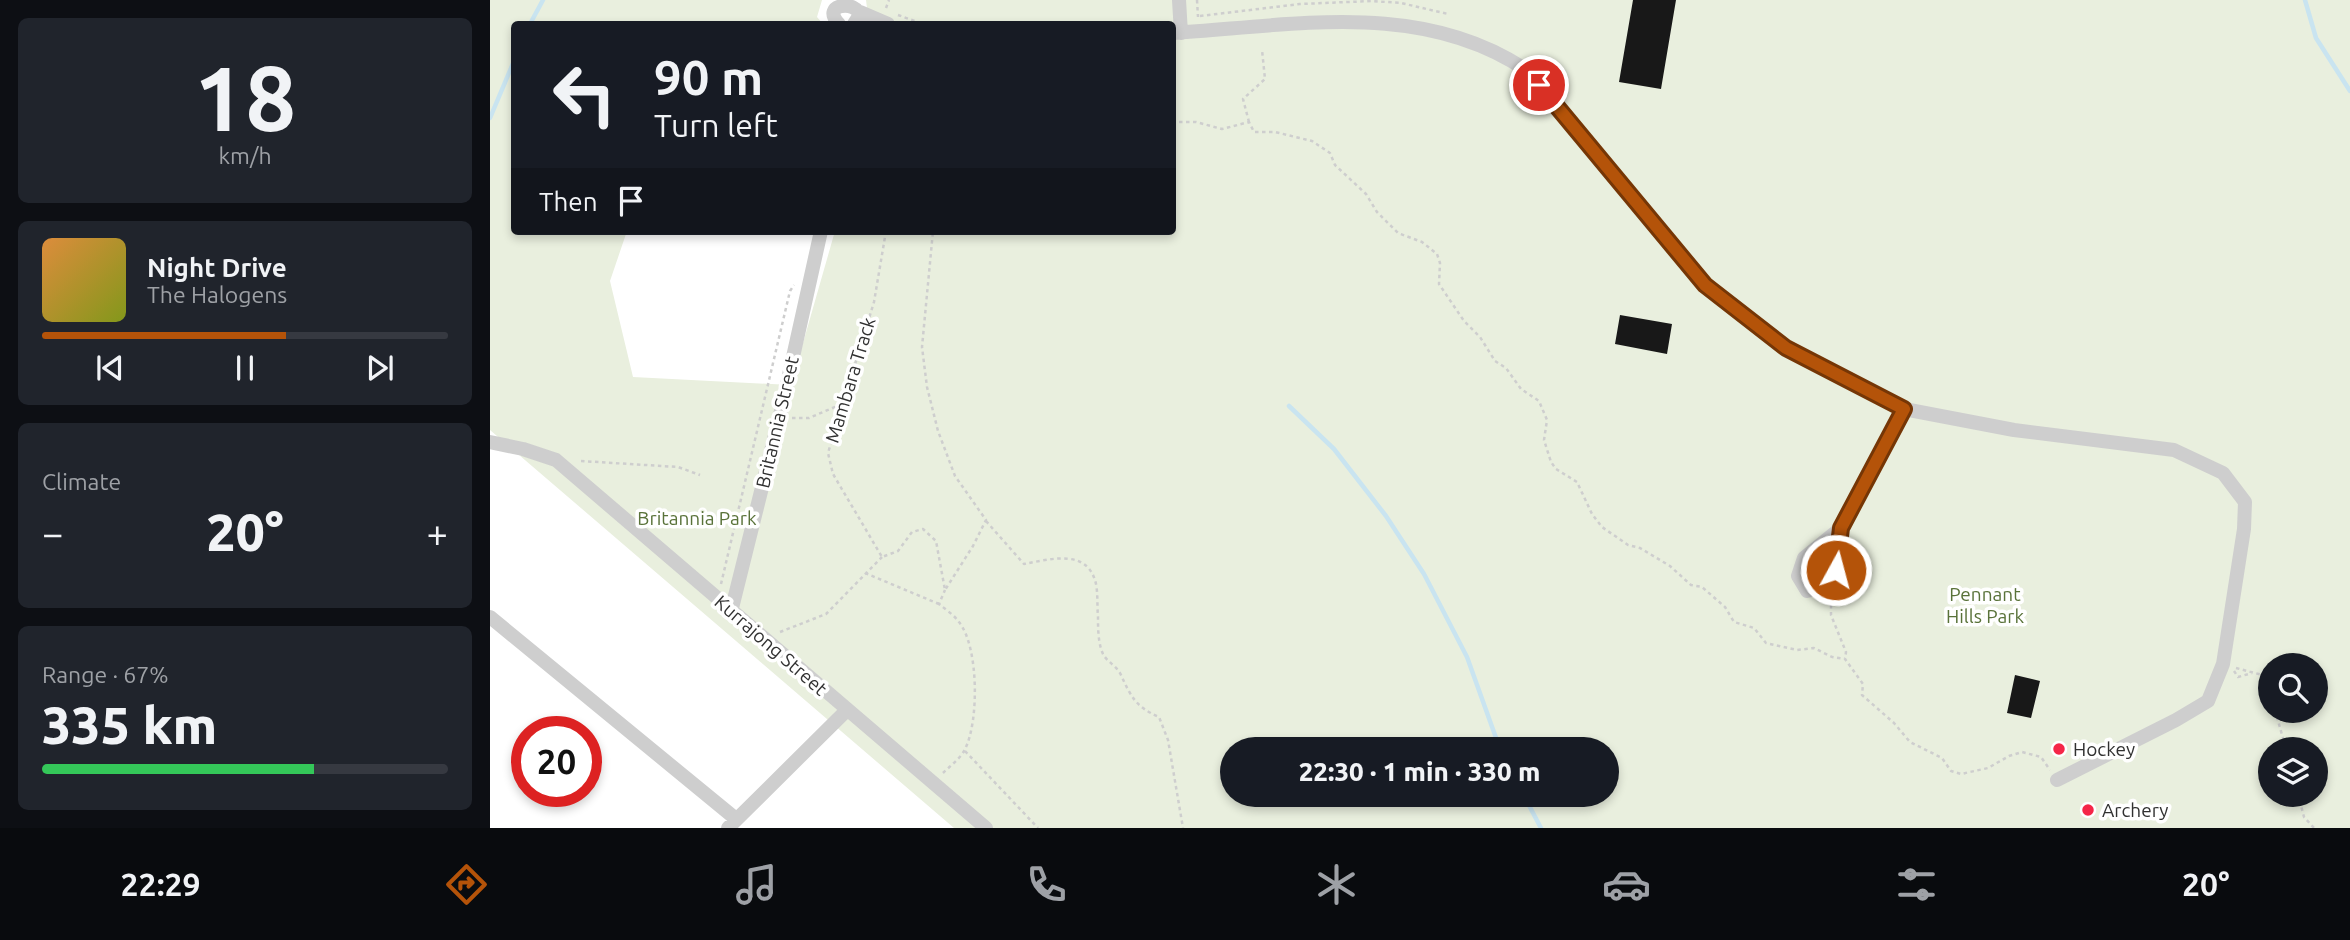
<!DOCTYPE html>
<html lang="en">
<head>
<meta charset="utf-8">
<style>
	:root { --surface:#171b24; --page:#20242c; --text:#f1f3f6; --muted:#9ea1a6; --line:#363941; --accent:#b45309 }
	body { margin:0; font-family:Ubuntu,sans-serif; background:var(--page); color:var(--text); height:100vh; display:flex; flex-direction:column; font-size:26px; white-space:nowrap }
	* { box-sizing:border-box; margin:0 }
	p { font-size:23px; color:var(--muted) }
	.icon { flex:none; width:38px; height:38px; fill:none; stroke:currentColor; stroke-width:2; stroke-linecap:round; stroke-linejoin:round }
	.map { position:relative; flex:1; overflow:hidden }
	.panel { display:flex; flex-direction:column; gap:18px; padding:18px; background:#0d0f14; width:490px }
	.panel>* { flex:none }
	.banner { position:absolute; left:21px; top:21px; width:665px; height:214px; border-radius:7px; box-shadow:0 4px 10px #0003; background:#171b24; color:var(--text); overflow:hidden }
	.fabs { position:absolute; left:1768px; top:653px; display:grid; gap:14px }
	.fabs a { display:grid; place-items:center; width:70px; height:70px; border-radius:50%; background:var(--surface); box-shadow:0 4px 10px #0003; font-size:35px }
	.speed { position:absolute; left:21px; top:716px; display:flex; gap:14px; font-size:35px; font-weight:700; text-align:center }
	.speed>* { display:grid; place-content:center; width:91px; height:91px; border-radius:50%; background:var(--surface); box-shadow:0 4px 10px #0003; line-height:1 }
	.speed .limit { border:10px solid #d22; background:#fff; color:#111 }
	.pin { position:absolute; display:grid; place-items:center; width:60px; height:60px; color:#fff; margin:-30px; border:4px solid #fff; border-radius:50%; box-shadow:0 2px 7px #0007 }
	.me { position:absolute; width:77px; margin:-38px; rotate:7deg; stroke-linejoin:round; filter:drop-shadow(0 0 5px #0008) }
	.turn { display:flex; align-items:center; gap:24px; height:147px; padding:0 28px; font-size:32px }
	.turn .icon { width:91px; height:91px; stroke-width:2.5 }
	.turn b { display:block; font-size:49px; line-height:60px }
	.then { display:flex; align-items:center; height:66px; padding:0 28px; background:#0003; gap:14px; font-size:26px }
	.big { font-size:52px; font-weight:800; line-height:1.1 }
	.panel .card { flex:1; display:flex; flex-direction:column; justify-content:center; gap:10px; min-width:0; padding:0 24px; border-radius:10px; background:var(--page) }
	.panel .dial { align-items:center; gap:0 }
	.dial b { font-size:91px; line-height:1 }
	.song { display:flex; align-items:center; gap:21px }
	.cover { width:84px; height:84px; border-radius:10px; background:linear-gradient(135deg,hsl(30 70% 55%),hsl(70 70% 35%)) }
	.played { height:7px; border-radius:4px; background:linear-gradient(90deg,var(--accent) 60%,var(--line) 60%) }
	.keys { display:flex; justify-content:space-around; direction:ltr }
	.heat { display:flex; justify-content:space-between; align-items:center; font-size:38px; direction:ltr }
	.charge { height:10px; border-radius:5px; background:linear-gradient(90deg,#34c759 67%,var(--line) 0) }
	.trip { position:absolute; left:730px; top:737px; width:399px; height:70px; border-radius:35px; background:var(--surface); box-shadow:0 4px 10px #0003; font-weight:800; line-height:70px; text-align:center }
	.tab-bar { display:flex; height:112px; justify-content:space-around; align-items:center; background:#090b0e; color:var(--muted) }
	.tab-bar .icon { width:49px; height:49px }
	.tab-bar .selected { color:var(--accent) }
	.tab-bar b { font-size:32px; color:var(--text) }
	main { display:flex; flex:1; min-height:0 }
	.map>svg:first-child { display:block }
	.green { fill:#e9efde; fill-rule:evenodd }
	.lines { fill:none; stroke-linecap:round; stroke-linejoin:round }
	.stream { stroke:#c9e4f0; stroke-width:4.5 }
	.building { fill:#181818 }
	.path { stroke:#cecece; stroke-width:2.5; stroke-dasharray:3.5 3.5; stroke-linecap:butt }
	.minor { stroke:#cecece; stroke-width:14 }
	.route-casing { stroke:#753606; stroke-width:18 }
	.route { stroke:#b45309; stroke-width:12 }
	.poi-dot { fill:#f52648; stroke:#fff; stroke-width:2.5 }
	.labels { text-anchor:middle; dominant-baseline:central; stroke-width:7; stroke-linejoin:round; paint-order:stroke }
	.street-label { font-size:19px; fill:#313131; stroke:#fff }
	.park-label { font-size:19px; fill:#597239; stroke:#fff }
	.poi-label { font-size:19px; fill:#313131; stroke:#fff; text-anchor:start }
</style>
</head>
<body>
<main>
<section class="panel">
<div class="card dial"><b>18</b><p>km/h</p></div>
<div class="card">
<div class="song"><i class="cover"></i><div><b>Night Drive</b><p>The Halogens</p></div></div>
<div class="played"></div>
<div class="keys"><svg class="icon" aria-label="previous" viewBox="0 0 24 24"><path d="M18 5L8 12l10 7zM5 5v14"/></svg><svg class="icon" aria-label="pause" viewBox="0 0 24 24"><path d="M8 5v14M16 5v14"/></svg><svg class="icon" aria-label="next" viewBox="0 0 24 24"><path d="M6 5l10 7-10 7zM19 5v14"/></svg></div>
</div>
<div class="card"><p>Climate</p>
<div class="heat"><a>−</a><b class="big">20°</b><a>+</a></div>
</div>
<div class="card"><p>Range · 67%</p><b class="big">335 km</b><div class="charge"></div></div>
</section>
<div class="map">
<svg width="1860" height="828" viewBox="0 0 1860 828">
	<rect width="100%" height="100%" fill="#fff"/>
	<path class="green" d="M0,0H332L327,17L333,24H24V231H137L120,281L143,377L301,385L345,231H682V24H379L376,0H1860V828H464L0,430ZM1780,665H1825V710H1780ZM742,749H1116V794H742ZM1780,749H1825V794H1780Z"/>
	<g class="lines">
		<path class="stream" d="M1815,0L1826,38L1860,91
			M40,24L53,0
			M0,118L24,61
			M799,406L844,449L896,516L934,574L977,657L1010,749
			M1033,794L1051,828"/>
	</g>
	<path class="building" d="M1143,0H1186L1171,89L1129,82Z
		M1130,315L1182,324L1177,354L1125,344Z
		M1525,675L1550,681L1541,718L1517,713Z"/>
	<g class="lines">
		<path class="path" d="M707,0L708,17
			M396,8L399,0
			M408,15L433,24
			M710,16L810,4L882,1L911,3L958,14
			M682,122H706L732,129L759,122L764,132H785L822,141L840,153L845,165L876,194L887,212L908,233L932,242L947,254L950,263L949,284L974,321L990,337L1005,361L1016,368L1031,389L1049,401L1057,420L1054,440L1061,462L1066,469L1087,482L1102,514L1112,527L1138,545L1150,548L1180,566L1201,585L1212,587L1235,607L1244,622L1264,628L1276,643L1307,650L1324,648L1342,657L1355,659L1373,684L1372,695L1404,723L1420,742L1452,758L1461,771L1471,774L1498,768L1519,756L1532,752L1551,757L1560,770
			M759,122L753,99L775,79L772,50
			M396,231L384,302L338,453L343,474L392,557L408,551L422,532L433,529L446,541L455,590L483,546L496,520L465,476L448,431L437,387L432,347L443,231
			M302,418H319L352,404
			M91,461L188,467L210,475
			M496,521L534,564C561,559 598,548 606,584C608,594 607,606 608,617C608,628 608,643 613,654C617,662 627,666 631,675C641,697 646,707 669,717L678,740L693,828
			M375,573L449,604
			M231,584L300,291L304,285
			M1341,598V615L1356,652L1355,659
			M290,632L336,614L392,557
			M1746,668L1776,676L1780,691
			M1744,671L1748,677L1762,673
			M1785,710L1796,749
			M475,751L548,828
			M453,773C460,766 471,758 475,749C489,722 489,647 469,622C464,615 455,609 449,604L455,590
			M1808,794L1814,817L1824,828"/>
		<path class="minor" d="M689,0L691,33
			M370,12L398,24
			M349,24C329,3 369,0 369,16L364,24
			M682,33C808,25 932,0 1036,70L1215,285L1296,348L1414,409L1524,430L1684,450L1733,473L1755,502L1754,529L1733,664L1718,701L1686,720L1567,780
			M0,442L33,449L66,460L496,828
			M1351,528L1346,570L1336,587L1317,591L1308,576L1314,558L1351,528L1414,409
			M241,612L291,411L331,231
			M0,617L246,819
			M238,828L357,710"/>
	</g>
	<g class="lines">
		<defs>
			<path id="route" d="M1049,85L1215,285L1296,348L1414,409L1351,528L1346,570"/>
		</defs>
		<use href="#route" class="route-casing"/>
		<use href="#route" class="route"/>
	</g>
	<g class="poi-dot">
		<circle cx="1569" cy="749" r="7"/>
		<circle cx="1598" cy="810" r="7"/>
	</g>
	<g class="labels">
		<g class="street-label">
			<text transform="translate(360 380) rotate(-73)">Mambara Track</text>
			<text transform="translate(287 422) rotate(-77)">Britannia Street</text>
			<text transform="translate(281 645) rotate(41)">Kurrajong Street</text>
		</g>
		<g class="park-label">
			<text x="207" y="518">Britannia Park</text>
			<text x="1495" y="594">Pennant<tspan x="1495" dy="22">Hills Park</tspan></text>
		</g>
		<g class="poi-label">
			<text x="1583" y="749">Hockey</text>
			<text x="1612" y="810">Archery</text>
		</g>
	</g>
</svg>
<div class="fabs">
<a><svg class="icon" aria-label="search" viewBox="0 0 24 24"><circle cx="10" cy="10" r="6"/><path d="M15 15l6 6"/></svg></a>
<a><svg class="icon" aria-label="layers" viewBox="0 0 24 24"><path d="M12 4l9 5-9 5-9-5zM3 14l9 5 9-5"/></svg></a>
</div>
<div class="speed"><div class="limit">20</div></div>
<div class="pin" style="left:1049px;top:85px;background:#d93025"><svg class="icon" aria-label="arrive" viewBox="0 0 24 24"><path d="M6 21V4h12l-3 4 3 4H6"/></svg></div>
<svg class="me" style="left:1346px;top:570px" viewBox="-20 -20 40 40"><circle r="17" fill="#b45309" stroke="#fff" stroke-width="3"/><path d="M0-11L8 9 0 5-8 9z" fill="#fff"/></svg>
<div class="trip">22:30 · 1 min · 330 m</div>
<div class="banner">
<div class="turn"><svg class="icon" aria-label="left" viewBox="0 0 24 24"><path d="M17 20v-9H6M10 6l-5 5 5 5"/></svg><div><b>90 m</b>Turn left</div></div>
<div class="then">Then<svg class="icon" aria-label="arrive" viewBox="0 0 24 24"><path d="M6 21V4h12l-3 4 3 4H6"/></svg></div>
</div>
</div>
</main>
<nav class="tab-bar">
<b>22:29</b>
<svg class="icon selected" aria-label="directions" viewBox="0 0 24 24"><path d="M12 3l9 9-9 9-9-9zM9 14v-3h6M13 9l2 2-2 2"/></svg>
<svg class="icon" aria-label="music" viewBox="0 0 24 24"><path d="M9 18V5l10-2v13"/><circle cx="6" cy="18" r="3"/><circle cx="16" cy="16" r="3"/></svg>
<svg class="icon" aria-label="phone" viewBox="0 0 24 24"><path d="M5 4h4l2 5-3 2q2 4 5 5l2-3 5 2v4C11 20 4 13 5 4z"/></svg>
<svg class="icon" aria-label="climate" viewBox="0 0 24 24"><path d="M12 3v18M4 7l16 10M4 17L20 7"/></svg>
<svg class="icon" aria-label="car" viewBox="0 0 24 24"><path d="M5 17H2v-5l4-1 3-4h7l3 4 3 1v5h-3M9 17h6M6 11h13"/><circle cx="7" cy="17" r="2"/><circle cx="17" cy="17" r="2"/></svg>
<svg class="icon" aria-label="filters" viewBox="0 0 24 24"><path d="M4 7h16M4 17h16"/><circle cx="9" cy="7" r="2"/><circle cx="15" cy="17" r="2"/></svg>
<b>20°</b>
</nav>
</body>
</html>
